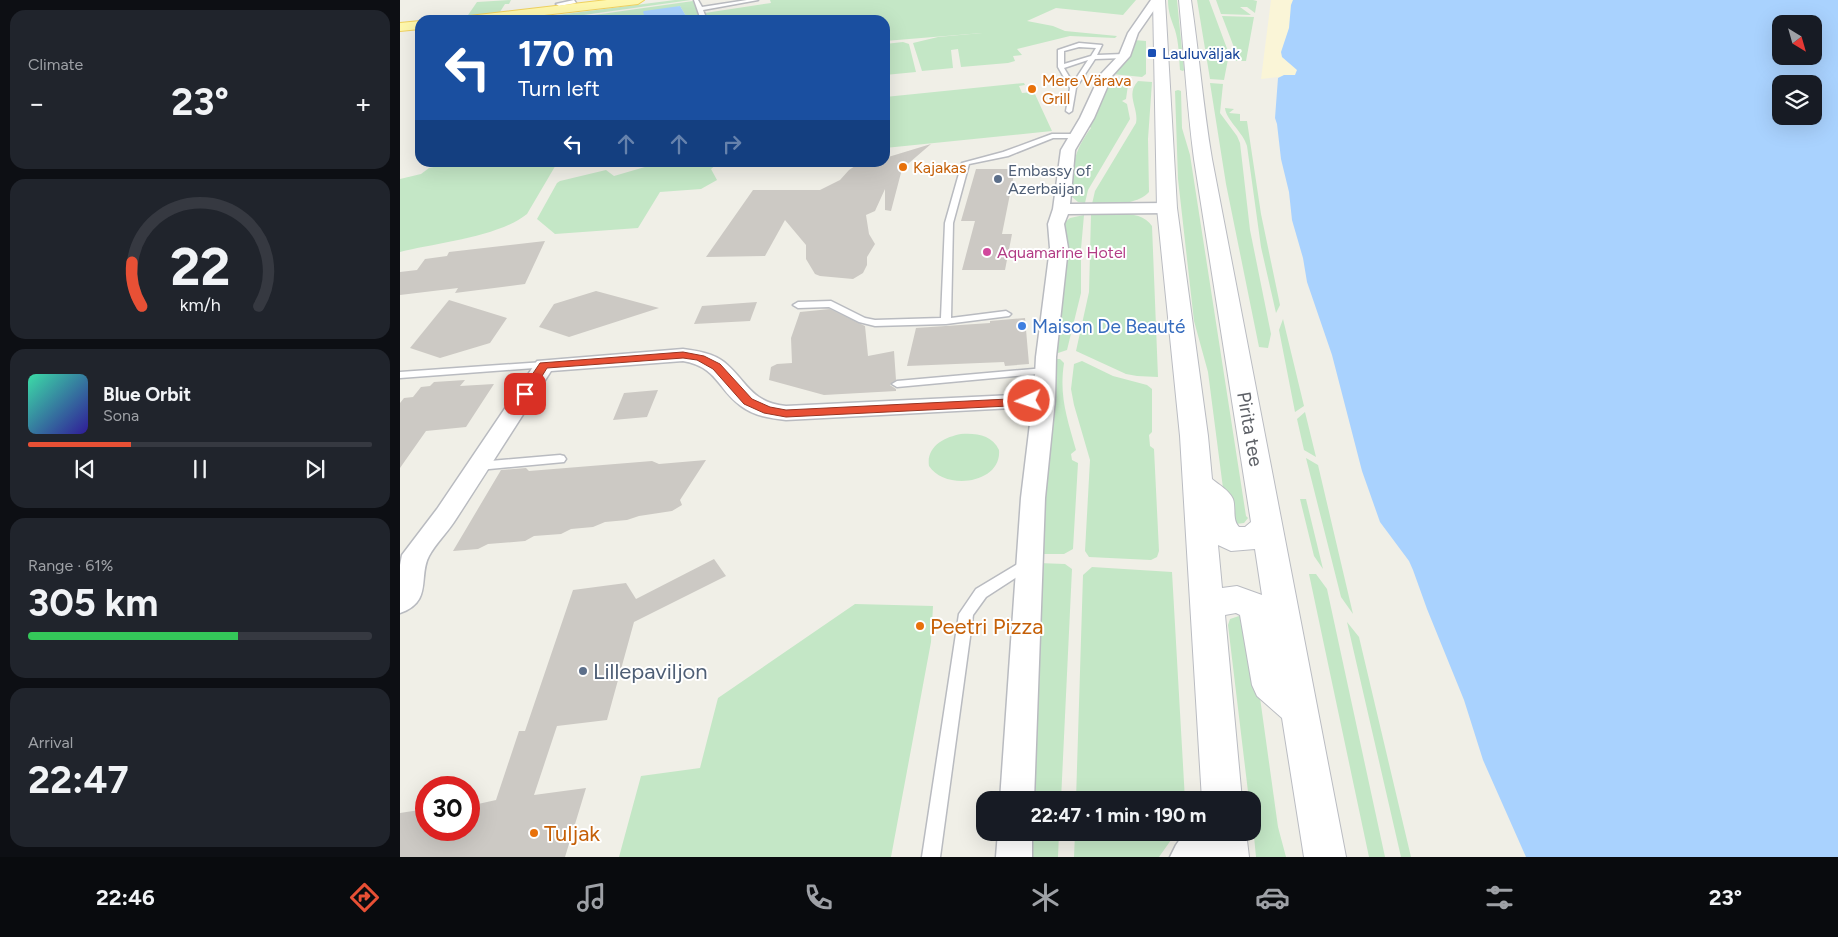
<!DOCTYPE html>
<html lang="en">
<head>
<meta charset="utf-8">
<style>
	:root { --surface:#171b24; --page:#20242c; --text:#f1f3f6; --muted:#9ea1a6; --line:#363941; --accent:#e85035 }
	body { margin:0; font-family:Figtree,sans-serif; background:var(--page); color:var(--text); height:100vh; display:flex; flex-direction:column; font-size:19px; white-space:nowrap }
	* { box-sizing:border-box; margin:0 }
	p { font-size:16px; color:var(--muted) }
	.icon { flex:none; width:28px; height:28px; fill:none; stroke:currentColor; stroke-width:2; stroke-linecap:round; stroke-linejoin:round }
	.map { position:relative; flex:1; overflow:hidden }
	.details { display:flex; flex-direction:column; gap:10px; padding:10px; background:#0d0f14; width:400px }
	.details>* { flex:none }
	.top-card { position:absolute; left:15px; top:15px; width:475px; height:152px; border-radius:15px; box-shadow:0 5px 20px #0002; background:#1a4fa0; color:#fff; overflow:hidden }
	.needle { width:32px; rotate:143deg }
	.buttons { position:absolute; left:1372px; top:15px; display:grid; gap:10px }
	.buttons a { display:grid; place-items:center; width:50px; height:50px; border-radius:10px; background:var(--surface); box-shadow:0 5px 20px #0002; font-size:25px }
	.speed { position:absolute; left:15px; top:776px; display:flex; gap:10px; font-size:25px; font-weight:700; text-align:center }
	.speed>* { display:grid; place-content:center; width:65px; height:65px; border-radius:50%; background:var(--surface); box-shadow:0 5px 20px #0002; line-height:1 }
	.speed .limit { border:8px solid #d22; background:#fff; color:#111 }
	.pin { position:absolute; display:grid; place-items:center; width:42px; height:42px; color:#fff; margin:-21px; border-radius:10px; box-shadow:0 2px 8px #0006 }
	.me { position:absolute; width:55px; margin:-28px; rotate:267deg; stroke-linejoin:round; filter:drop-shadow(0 0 4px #0008) }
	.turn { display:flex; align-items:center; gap:18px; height:105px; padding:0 20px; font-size:22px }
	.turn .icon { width:65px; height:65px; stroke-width:2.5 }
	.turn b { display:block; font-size:35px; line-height:42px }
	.lanes { display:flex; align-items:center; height:48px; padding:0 20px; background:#0003; justify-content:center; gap:25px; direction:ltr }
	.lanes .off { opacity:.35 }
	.big { font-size:38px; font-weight:700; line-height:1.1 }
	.details .widget { flex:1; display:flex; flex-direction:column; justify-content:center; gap:8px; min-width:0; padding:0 18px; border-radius:15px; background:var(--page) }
	.details .dial { align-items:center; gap:0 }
	.dial svg { height:130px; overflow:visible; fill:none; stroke:var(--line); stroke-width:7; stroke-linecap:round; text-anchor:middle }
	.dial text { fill:var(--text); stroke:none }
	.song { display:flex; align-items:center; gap:15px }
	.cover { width:60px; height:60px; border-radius:8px; background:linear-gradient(135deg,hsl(160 70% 55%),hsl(250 70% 35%)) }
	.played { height:5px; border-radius:2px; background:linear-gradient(90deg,var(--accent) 30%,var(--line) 30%) }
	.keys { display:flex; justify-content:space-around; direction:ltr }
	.heat { display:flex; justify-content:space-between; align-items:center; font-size:28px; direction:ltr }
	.charge { height:8px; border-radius:4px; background:linear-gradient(90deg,#34c759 61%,var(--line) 0) }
	.trip { position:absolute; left:576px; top:791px; width:285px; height:50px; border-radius:15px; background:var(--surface); box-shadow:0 5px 20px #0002; font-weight:700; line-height:50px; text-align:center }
	.tab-bar { display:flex; height:80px; justify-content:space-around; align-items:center; background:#090b0e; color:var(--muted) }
	.tab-bar .icon { width:35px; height:35px }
	.tab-bar .selected { color:var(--accent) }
	.tab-bar b { font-size:22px; color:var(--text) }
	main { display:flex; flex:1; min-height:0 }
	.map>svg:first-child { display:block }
	.green { fill:#c4e7c6 }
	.sand { fill:#faf5d7 }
	.water { fill:#a9d2fe; fill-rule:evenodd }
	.building { fill:#ccc9c4 }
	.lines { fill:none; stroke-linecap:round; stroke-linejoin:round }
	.lane-casing { stroke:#b9bbc0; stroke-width:3 }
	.street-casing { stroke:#b9bbc0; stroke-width:3 }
	.secondary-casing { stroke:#babcc2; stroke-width:2 }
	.primary-casing { stroke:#f0d25f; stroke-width:2 }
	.lane { fill:#fff; fill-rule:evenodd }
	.street { fill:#fff; fill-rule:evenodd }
	.secondary { fill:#fff; fill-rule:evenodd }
	.primary { fill:#fef7ad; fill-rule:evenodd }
	.route { fill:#e85035; stroke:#973422 }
	.transit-dot { fill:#1a4fb4; stroke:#fff; stroke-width:2 }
	.food-dot { fill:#e8710a; stroke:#fff; stroke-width:2 }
	.service-dot { fill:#5c6f8a; stroke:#fff; stroke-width:2 }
	.hotel-dot { fill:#d1479c; stroke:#fff; stroke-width:2 }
	.shop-dot { fill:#3f7fe0; stroke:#fff; stroke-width:2 }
	.labels { text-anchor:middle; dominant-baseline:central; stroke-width:4; stroke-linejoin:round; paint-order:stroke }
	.far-transit-label { font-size:16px; fill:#164399; stroke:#fff; text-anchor:start }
	.far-food-label { font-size:16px; fill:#c56008; stroke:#fff; text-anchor:start }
	.far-service-label { font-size:16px; fill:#4e5e75; stroke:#fff; text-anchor:start }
	.far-hotel-label { font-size:16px; fill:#b23c85; stroke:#fff; text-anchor:start }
	.shop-label { font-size:19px; fill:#366cbe; stroke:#fff; text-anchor:start }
	.street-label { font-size:19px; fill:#5e6167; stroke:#fff }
	.near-food-label { font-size:22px; fill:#c56008; stroke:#fff; text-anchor:start }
	.near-service-label { font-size:22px; fill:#4e5e75; stroke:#fff; text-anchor:start }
</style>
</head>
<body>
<main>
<section class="details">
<div class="widget"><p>Climate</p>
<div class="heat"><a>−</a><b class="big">23°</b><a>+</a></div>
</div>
<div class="widget dial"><svg viewBox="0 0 100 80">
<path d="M14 69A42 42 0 1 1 86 69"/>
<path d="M14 69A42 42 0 0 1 8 42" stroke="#e85035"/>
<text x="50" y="56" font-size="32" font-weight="700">22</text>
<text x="50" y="72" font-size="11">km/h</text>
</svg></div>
<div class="widget">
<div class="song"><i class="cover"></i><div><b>Blue Orbit</b><p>Sona</p></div></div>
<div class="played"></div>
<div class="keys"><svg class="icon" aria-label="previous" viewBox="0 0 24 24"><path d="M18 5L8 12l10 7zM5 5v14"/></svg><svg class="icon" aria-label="pause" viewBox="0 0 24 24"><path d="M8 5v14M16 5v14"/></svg><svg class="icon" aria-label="next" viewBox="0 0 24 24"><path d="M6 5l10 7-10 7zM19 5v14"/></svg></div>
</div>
<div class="widget"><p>Range · 61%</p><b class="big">305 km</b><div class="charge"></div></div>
<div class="widget"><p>Arrival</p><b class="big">22:47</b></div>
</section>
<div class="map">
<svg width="1438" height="857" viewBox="0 0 1438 857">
	<rect width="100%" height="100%" fill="#f0efe7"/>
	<path class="green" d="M111,0L109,4H105L98,15L66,18L77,2Z
		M275,0H291L148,20H118Z
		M370,0H736L723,15L656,8L627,21L653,26L665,31L717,36L715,38L670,36L617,49L622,55L613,56L615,61L608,63L561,67L558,49L551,50L553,68L522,71L513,43L538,37L582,33L485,41V20H402L416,18L414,16L384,20H308L305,13L371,3Z
		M768,0H777L784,70L783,71L780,70C779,57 779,43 775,30C771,19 768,12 768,0Z
		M797,0H809L829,54L824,80L810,79Z
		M816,0H853L857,1L855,13L847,7H840L851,15L821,14Z
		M293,1L300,20H290L291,18L286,16L280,6L245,17L243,20H159Z
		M822,16L854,17L846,61H835V50Z
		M734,40L746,41V74L742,77L712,74Z
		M503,42L509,44L516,72L485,75V44Z
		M710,76L732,80L728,85L726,99L722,101L727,104L730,119L688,190L685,203L678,202L671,196C671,169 674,150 691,128L689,126Z
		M738,81L752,82L748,139L749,192C736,206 709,204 692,204L695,191L736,123C739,108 725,95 738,81Z
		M624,83L625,85L619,86L622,93L634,92L652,131L485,148V97Z
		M810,83L823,84L820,113L837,136L840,143L850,230L871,334L868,348L859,347L826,184Z
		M778,90L781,91L782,128L790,155L846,516L848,518L844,523L836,524L827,519L808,372L794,321L778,179L775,91Z
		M825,108L834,109L829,113L840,114V121H847L861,214L880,305L876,313L861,247L847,146C843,132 826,120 825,108Z
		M56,162L157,163L127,214C99,237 36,243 0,252V179L21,174L29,168Z
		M262,162L318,163L311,169L317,180L301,189L260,192L238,228L155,234L137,219L157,183L160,181L206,170L214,176Z
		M684,215L681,249L677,253L678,257L681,258V293L667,350L658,353L657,331L663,224L670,218Z
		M691,215C708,215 741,208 752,226L758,377L737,376L726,374L676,351L689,292Z
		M883,319L904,406L895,412L879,330Z
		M655,359H660L664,363C659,396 667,418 676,450L671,454L672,460L678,463L673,549L664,554H635Z
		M682,361L713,376L747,385L752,389V432L749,435L750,446L754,449L759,551L757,557L751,560L689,557L685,551L690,460L674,405L671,389L674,364Z
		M905,412L916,457L904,450L897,419Z
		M561,434C577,433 592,435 599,450C602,484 545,491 529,466C526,446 545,437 561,434Z
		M906,458L918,465L953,614L941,597Z
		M900,499H906L923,569L914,556Z
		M638,563L665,564L672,569L661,800H627Z
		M692,567L772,572L785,800H676L683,575Z
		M909,574H916L927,589L985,857H969Z
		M455,604L533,606L531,642L491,857H219L241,776L300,768L318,698Z
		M839,616L845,617L856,669L878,827L886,857H856L853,826L852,800H849L828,625L830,619Z
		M947,622L959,637L1011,857H1001Z
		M625,833H659L658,857H623Z
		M675,833V832L776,833L759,857H674Z"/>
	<path class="sand" d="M871,0H893C890,6 892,13 891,20C889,33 882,43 882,57L897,69L895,75L861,79Z"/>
	<path class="water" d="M893,0H1438V857H1126L1083,760L1064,700L1027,609L1013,570L1009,561L980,522L962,471L932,355L907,282L903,258L892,220L889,192L881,159L877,124L875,118L878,78L884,75H895L897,70L882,57L881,52L889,28L891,5ZM1381,24H1414V56H1381ZM1381,84H1414V116H1381Z
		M280,6L286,16L292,18L290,20H243L245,17L243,12L244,11Z"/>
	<path class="building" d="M531,144L502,169L491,211L485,210V189L475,211L466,215L469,234L475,244L467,257V265L463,273L453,279L420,276L415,274L406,259V245L385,220L365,256L306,257L353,190H420L440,180L449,170L461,162H485V158Z
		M576,169H615L602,234H612L605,270H562L575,221H561Z
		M145,241L125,284L55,293L58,288L0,295V272L17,270L25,259L47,256L49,252Z
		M196,291L259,308L169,337L139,327L154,304Z
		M49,300L107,318L90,343L40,358L10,348Z
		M357,302L350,321L294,324L302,306Z
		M430,309L465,326L468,356L494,351L496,380L490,385L496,389V391L424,395L369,380L371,367L377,364L392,363L391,338L400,312Z
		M625,318L629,364L605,366L604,362L507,366L516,328L590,323V321Z
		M65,380L60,386L94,384L66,427L26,431L0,468V403L4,398L13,397L21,387L30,386L34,382Z
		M258,390L247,417L213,420L224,393Z
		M306,460L280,500L282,505L272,511L239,516L227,520L205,522L193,527L171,529L161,534L134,536L125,541L88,544L78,549L53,551L101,470L126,468L129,471L252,461L259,464Z
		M314,559L326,576L234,622L207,720L157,726L134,795L186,788L165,857H0V813L26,809V830H69V806L96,800L119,731H125L173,590L226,583L236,599Z"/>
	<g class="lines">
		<defs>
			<path id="lane" d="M174,0L176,3L159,6L156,4Z
				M294,0H298L302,7L347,0H358L303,10L307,20H301Z
				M679,43L702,45L697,55L724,54L727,56L724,58L695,59L676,88L672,111L669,113L666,111L670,88L658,67V50ZM679,47L696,48L691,56L664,64V51ZM688,60L673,83L664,68Z
				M652,134H676L679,136L676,138H653L608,156L569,164L553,223L551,318L606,311L611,314L609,316L546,324L475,326L459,322L429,307L398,308L393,305L398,302L431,301L465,318L475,320L541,318L545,223L562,163L603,152Z
				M144,362L148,363L149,365L148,367L0,378V372Z
				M645,368L650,371L649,373L497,387L492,384L497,381Z
				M160,455L164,456L166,459L164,462L79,470L73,466L79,462Z
				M629,557L634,558L636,562L634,566L586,597L573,615L540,857H522L559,614L576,589Z"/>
			<path id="street" d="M751,0H761L738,33L730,56L712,76L694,118L675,150L670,204L767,203L773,205L775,208L773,211L767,213L668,214L664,224L668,248L656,357L655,400L645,498L634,800H600L621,498L632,407L386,420C370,418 354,416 341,406C317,389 318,367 283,361L151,371C119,420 88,470 56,519C48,532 36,543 29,556C18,576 33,602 0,613V565L2,555L37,509L137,361L283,349C297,351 313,353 324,362C348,382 350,402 386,406L634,394L636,357L650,248L648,224L653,209L661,150L680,118L700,75L719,55L728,33Z
				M598,832H632V857H596Z
				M785,832H823L818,844L809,857H770L776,845Z"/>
			<path id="secondary" d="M753,0H765L777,208L808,436L812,479C819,485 829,490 833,499C836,508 832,520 839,527H845L851,522L794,159C787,106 784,53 779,0H791C799,53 803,106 812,159L946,857H904L882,718L857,696L852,685L840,615L836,613L825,615L842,800H802L780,436L757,208ZM818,545L831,551L855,549L862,595L837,586L822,588Z
				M804,832H846L849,857H807Z"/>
			<path id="primary" d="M207,0H244L238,4L101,20H63L69,16Z
				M20,21V29L0,31V23Z"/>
		</defs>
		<use href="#lane" class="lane-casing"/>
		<use href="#street" class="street-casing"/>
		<use href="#secondary" class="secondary-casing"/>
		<use href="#primary" class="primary-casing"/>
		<use href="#lane" class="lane"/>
		<use href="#street" class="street"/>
		<use href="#secondary" class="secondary"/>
		<use href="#primary" class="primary"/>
	</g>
	<path class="route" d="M283,352L304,356L320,364L352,399L370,407L386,410L629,398L634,401L629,405L386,417L364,413L344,404L313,369L297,360L283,358L147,368L129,397L125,398L119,394L140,363Z"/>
	<rect class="transit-dot" x="747" y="48" width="10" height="10" rx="2.5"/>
	<g class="food-dot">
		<circle cx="632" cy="89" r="5"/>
		<circle cx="503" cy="167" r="5"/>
		<circle cx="520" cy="626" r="5"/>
		<circle cx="134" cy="833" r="5"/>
	</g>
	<g class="service-dot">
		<circle cx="598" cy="179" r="5"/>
		<circle cx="183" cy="671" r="5"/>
	</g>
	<circle class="hotel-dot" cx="587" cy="252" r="5"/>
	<circle class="shop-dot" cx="622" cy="326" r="5"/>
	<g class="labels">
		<g class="far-transit-label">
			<text x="762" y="53">Lauluväljak</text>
		</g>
		<g class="far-food-label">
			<text x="642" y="80">Mere Värava<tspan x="642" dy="18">Grill</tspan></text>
			<text x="513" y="167">Kajakas</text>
		</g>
		<g class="far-service-label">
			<text x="608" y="170">Embassy of<tspan x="608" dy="18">Azerbaijan</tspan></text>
		</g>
		<g class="far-hotel-label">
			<text x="597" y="252">Aquamarine Hotel</text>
		</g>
		<g class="shop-label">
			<text x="632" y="326">Maison De Beauté</text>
		</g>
		<g class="street-label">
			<text transform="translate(850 429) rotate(80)">Pirita tee</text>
		</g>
		<g class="near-food-label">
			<text x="530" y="626">Peetri Pizza</text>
			<text x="144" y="833">Tuljak</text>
		</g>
		<g class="near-service-label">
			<text x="193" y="671">Lillepaviljon</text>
		</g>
	</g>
</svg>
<div class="buttons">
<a><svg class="needle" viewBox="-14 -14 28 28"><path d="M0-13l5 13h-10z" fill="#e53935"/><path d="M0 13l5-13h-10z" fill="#9ea1a6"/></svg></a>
<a><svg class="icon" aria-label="layers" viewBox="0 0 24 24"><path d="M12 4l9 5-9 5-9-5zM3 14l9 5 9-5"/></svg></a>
</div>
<div class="speed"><div class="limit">30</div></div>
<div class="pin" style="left:125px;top:394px;background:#d93025"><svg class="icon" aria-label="arrive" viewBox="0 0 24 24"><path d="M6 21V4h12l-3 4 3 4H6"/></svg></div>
<svg class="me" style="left:629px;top:401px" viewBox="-20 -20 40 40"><circle r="17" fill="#e85035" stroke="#fff" stroke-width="3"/><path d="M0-11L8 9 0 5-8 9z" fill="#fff"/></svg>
<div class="trip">22:47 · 1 min · 190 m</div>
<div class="top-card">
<div class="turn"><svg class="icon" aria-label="left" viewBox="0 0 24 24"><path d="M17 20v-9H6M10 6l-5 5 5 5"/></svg><div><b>170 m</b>Turn left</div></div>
<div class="lanes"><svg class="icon" aria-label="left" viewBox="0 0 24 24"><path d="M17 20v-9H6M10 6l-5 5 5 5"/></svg><svg class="icon off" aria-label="ahead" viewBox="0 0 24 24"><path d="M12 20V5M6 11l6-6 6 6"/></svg><svg class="icon off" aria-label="ahead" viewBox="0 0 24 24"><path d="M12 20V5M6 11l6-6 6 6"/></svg><svg class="icon off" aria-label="right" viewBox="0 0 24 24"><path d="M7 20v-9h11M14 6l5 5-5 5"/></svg></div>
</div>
</div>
</main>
<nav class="tab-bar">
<b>22:46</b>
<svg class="icon selected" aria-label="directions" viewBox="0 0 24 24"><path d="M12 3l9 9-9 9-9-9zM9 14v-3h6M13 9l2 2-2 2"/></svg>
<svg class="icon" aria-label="music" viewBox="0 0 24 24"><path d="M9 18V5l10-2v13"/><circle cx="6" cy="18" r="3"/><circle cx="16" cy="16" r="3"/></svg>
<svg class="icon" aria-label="phone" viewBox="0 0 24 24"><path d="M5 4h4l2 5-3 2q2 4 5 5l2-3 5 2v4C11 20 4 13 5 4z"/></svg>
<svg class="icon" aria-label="climate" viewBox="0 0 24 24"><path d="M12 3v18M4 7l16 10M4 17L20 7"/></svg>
<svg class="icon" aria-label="car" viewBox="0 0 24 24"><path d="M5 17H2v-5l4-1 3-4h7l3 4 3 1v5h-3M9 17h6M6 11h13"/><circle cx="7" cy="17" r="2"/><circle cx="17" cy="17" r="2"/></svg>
<svg class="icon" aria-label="filters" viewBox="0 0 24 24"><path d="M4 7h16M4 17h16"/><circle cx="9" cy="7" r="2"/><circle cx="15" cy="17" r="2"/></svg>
<b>23°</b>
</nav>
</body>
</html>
